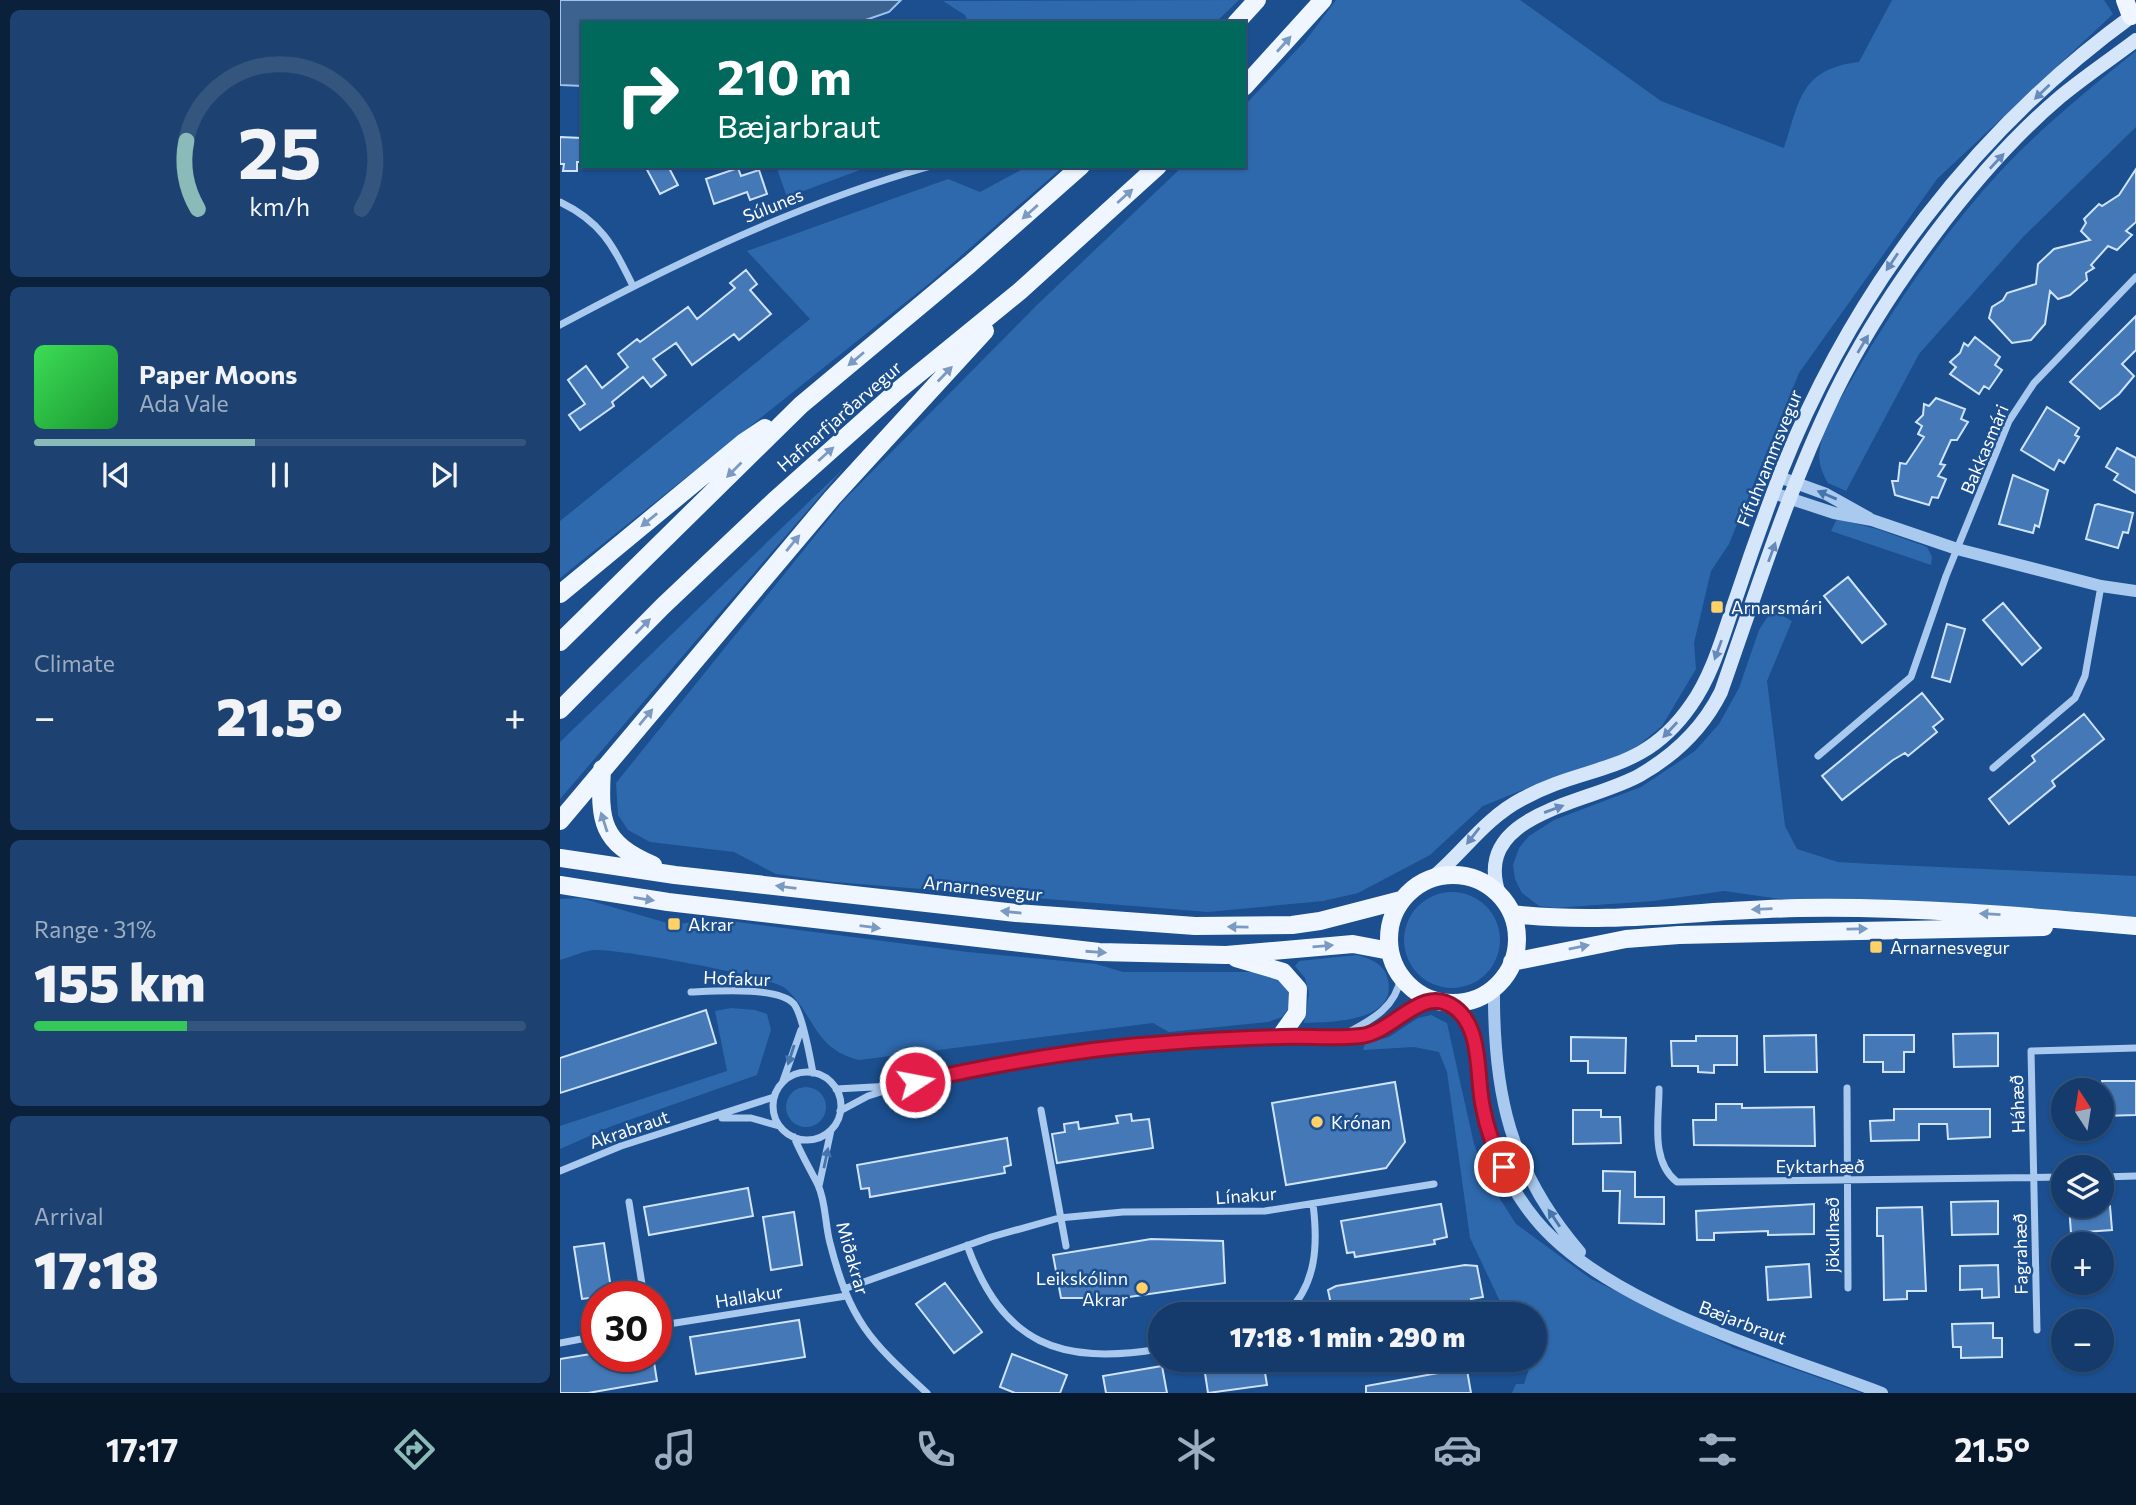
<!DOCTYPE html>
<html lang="en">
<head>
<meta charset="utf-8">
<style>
	:root { --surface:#143b6b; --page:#1d4271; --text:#f1f3f6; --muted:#9dadc1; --line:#33557e; --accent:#8bbbb9 }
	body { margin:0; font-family:Commissioner,sans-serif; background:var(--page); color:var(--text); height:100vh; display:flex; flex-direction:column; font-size:26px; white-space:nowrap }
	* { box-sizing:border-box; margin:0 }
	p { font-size:23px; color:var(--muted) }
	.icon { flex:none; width:38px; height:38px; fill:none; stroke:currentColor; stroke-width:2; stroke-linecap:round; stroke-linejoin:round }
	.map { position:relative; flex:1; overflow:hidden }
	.panel { display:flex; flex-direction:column; gap:10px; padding:10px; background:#0b203b; width:560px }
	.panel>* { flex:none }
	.banner { position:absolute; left:21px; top:21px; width:665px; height:147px; border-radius:0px; box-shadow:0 2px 5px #0004,0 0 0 2px var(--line); background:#00695c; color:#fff; overflow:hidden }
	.needle { width:46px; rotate:348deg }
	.fabs { position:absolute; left:1491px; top:1078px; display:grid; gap:14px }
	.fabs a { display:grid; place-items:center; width:63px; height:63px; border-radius:50%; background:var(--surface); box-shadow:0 2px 5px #0004,0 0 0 2px var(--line); font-size:35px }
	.speed { position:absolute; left:21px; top:1281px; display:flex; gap:14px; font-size:35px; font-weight:700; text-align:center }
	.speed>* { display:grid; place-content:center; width:91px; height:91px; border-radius:50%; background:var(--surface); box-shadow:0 2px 5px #0004,0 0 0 2px var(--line); line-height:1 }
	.speed .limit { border:10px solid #d22; background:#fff; color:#111 }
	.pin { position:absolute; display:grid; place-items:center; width:60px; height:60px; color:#fff; margin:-30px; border:4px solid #fff; border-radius:50%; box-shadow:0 2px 7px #0007 }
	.me { position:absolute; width:77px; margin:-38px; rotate:79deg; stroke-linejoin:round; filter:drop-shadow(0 0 5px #0008) }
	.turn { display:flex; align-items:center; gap:24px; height:147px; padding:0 21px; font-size:32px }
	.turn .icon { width:91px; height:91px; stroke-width:2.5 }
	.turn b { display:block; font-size:49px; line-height:60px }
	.big { font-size:52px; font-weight:800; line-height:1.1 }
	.panel .widget { flex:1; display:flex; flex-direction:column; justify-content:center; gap:10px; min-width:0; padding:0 24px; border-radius:10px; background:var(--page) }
	.panel .dial { align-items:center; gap:0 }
	.dial svg { height:182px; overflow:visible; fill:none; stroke:var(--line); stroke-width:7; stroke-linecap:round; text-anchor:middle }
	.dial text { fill:var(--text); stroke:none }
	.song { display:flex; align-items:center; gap:21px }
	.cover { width:84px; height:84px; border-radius:10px; background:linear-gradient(135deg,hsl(130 70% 55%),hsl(130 70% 35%)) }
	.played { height:7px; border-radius:4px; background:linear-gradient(90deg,var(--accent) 45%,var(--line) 45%) }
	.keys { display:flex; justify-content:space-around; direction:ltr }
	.heat { display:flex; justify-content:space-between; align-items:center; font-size:38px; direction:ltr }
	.charge { height:10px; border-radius:5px; background:linear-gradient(90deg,#34c759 31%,var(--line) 0) }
	.trip { position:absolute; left:588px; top:1302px; width:399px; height:70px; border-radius:35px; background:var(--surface); box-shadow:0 2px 5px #0004,0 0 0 2px var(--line); font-weight:800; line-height:70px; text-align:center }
	.tabs { display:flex; height:112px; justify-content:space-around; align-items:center; background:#08182b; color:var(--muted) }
	.tabs .icon { width:49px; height:49px }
	.tabs .on { color:var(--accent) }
	.tabs b { font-size:32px; color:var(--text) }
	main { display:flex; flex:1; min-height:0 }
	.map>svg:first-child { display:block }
	.green { fill:#2e69ad }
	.water { fill:#3c6290; stroke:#9cc4f0; stroke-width:2 }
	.building { fill:#4478b7; stroke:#cfe3fa; stroke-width:2 }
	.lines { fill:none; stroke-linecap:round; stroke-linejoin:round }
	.minor { stroke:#a9c9ee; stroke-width:7 }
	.tertiary { stroke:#a9c9ee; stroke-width:12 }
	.secondary { stroke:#d6e6fa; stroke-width:14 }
	.primary { stroke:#f0f6ff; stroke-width:18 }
	.oneway { fill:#7b9ac1 }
	.oneway2 { fill:#668bba }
	.oneway3 { fill:#4674ac }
	.route-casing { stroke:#92132f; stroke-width:18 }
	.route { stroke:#e11d48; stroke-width:12 }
	.poi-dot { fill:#ffd166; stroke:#1b4f8f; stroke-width:2.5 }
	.labels { text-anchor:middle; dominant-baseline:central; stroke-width:5; stroke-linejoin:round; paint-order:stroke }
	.street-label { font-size:18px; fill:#fff; stroke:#1b4f8f }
	.poi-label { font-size:18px; fill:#fff; stroke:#1b4f8f; text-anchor:start }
</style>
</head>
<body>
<main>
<section class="panel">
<div class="widget dial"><svg viewBox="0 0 100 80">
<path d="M14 69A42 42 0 1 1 86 69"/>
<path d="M14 69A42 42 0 0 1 9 39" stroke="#8bbbb9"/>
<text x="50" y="56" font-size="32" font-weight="700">25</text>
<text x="50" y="72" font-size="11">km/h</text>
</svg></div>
<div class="widget">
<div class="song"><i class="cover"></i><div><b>Paper Moons</b><p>Ada Vale</p></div></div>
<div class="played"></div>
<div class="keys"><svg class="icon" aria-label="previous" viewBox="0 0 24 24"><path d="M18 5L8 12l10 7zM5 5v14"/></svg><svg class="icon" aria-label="pause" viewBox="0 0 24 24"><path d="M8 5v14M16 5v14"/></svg><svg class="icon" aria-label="next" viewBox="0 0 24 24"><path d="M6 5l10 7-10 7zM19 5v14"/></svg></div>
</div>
<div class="widget"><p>Climate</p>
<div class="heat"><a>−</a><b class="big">21.5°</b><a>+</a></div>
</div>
<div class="widget"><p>Range · 31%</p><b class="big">155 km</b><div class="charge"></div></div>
<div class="widget"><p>Arrival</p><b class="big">17:18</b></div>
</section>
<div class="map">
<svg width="1576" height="1393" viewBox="0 0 1576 1393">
	<rect width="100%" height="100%" fill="#1b4f8f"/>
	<path class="green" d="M679,0L655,23H409L405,15L383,1Z
		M776,0H960L1101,101L1224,148C1240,100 1240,69 1299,62L1332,0H1544L1553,14L1377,179L1239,373L1169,544L1151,571L1134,643L1136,669L1102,726L1068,754L997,776L923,806L870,855L798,893L763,901L648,912L274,882L216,874L174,852L90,842L68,830L58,815L56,783L284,500L476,306L623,166H684V106L746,40Z
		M1576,51V127L1464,236L1359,354L1286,491L1268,483C1260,469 1257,459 1261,443C1266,419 1284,394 1296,372C1341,295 1396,215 1460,151C1497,115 1536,83 1576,51Z
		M216,166H311L227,197Z
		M468,166H504L371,282L0,578V521L250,319L187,251L388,179L420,192Z
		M284,468L0,799V742Z
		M1277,519L1317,529L1367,547L1372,557L1371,565L1271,531Z
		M1212,610L1232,621L1207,681L1225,826L1237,849L1278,862L1312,864L1576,876V920L1220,899L1164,891L1093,901L995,908L979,906L962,893L955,879L953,865L959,848L969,836L994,820L1081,787L1135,751L1159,724L1179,688L1199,630Z
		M844 940a48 48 0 1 1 96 0a48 48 0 1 1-96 0Z
		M21,898L114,925L143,920L170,921L408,952L536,964L563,972H700L713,974L728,987L729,1008L722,1017L708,1022L609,1032L593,1023L299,1060C253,1049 255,1014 225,988C210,976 59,949 36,950C25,950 11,957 0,960V899Z
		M797,955C811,959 825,964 828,980C837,1022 771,1022 744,1023L749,994L745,978L735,966L739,961Z
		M171,1008L195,1010L207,1014L211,1030L197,1075L52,1126L0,1149V1126L167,1071L155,1011Z
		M871,1015L887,1023L914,1144L926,1177L956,1224L1031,1279L1174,1348L1302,1393H952L956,1384H964L972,1360H975L979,1339L975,1337V1314H946L910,1238L887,1072L879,1052L854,1047L803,1050L805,1044L829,1037L858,1018Z
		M226 1107a20 20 0 1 1 40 0a20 20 0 1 1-40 0Z"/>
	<path class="water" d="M0,0H341L329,12L297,23H23V86L0,85Z"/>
	<path class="building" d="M0,137L22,138L23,162H17V171H3L4,164H0Z
		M85,166H108L118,185L100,194Z
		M178,168L181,176L199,170L207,194L190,200L187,192L154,204L146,179Z
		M1576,169V222L1566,231L1572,235L1557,250L1548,246L1531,265L1534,268L1526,273L1527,280L1510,295L1498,299L1490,291L1485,324L1471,340L1452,343L1429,318L1432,307L1443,300L1447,293L1476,284L1478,264L1494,249L1530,240L1521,231L1526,223L1524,219L1539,204L1542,206L1559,195Z
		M186,270L197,284L190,290L211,314L179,340L174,334L132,365L116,343L93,359L106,375L91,387L83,377L52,402L54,406L20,430L9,415L25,404L8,380L26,366L42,388L68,367L58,354L77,339L80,342L128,307L137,319L175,288L170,283Z
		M1576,316V350L1562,364L1574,376L1559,394L1540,409L1510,382Z
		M1415,337L1440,357L1435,365L1442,370L1429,389L1424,386L1419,394L1390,374L1396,367L1390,362L1400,353L1404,343L1408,346Z
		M1376,398L1405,409L1401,419L1408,422L1397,440H1391L1380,464L1385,465L1378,476L1386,479L1378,498L1372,497L1369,505L1335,495L1332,481H1338L1340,463L1346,464L1364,437L1358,434L1362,426L1356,422L1363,415L1364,404L1369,406Z
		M1487,407L1519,428L1515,435L1519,437L1504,463L1499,460L1494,470L1461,450Z
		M1557,448L1576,458V493L1554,480L1558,474L1546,467Z
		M1453,475L1488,490L1479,527L1475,525L1473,533L1439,524Z
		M1538,504L1573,513L1568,533L1563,532L1558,548L1526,539L1535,505Z
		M1288,577L1326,624L1302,643L1264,596Z
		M1443,603L1481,648L1462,665L1423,620Z
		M1387,624L1405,629L1390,682L1372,677Z
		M1362,693L1383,719L1373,727L1377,732L1348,756L1345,753L1333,760L1282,800L1262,776Z
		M1524,714L1544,739L1492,781L1495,786L1449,824L1429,799L1475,761L1472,756Z
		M146,1010L156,1043L0,1093V1058Z
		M1438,1033V1066L1394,1067L1393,1034Z
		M1256,1035L1257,1072H1205L1204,1036Z
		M1304,1035H1354V1052H1344V1072H1323V1062H1304Z
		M1136,1036H1177V1065H1154V1073L1138,1072V1066H1112L1111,1041H1136Z
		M1011,1037L1066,1038L1065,1073H1028V1061H1011Z
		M1542,1081H1576V1115L1542,1116Z
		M835,1082L845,1142L826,1168L726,1185L712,1103Z
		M1156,1104H1182V1108L1254,1107L1255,1146L1134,1145L1133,1120H1156Z
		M1334,1109H1430V1137L1388,1139L1387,1124H1359V1140L1311,1141L1310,1121L1334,1120Z
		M1013,1110H1041V1117H1060L1061,1143L1013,1144Z
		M571,1114L572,1121L589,1119L593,1148L497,1163L492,1134L505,1132L504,1124L518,1122L519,1129L558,1123L556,1116Z
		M447,1138L451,1165L444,1167L445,1173L310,1197L309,1188L301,1189L297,1165Z
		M1043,1171L1075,1172V1197H1104V1224L1059,1223L1060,1191H1043Z
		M188,1188L193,1216L89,1235L84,1207Z
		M1438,1201V1234L1392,1235L1391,1202Z
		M881,1204L887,1237L874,1240L875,1244L795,1257L794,1252L787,1253L781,1221Z
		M1254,1204V1234L1208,1235V1231L1154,1233V1240H1137L1136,1211Z
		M1509,1206H1550L1552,1230L1511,1233Z
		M1362,1207L1366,1291H1347V1299L1324,1300L1323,1236H1317V1208Z
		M234,1212L242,1265L211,1270L203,1217Z
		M591,1239L663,1241L665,1283L562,1298H501L493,1255Z
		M44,1243L52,1295L22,1299L14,1247Z
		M1249,1264L1251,1297L1208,1300L1206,1267Z
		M905,1265L917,1266L923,1297L911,1299L912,1302L841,1314H773L768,1290L776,1286Z
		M1438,1265L1439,1297L1422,1298V1289L1400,1290V1266Z
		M385,1283L422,1332L394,1353L356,1304Z
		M239,1320L245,1357L136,1374L130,1337Z
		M1433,1323V1338H1442V1357L1401,1358V1347H1393L1392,1324Z
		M37,1353V1356H93L97,1381L28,1393H0V1359Z
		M452,1354L507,1375L500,1393H455L440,1387Z
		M643,1360H703L707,1385L648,1393Z
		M602,1366L607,1393H546L543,1376Z
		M895,1370V1372L907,1370L911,1393H806V1386Z"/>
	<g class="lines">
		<path class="minor" d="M0,202C42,222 53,246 73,286
			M0,325C119,261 240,203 371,166
			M1258,756L1351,677L1386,576L1449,421L1474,383L1576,277
			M1433,768L1515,698L1525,676L1541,586
			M131,992C154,991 219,986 234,1004C243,1016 250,1057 253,1073
			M785,1034C811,1020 835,1009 841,977
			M213 1106a34 34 0 1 1 68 0a34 34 0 1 1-68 0Z
			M223,1081L241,1030
			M1287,1088L1288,1288
			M276,1089L332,1086
			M1099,1089C1099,1120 1090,1161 1117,1182L1503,1177
			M481,1110L506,1246
			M280,1111L308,1096L340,1086L548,1048L720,1037L802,1036L829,1027L862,1002L871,1000
			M162,1118H191L219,1126
			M234,1137C241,1154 250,1169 258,1185C266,1202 265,1225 270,1243C290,1321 309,1340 367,1393
			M0,1171L61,1146L214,1097
			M1542,1177L1576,1176
			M259,1186L271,1130
			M69,1202L84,1297
			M407,1245C443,1345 500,1365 600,1349
			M284,1289L431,1237L499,1218L563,1212L705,1211L874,1184
			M726,1314C757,1284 758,1244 753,1204
			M96,1326L286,1296
			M1477,1330L1471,1051L1576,1048
			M0,1343L37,1336
			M757,1360C778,1378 814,1364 839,1360"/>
		<path class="tertiary" d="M1219,477L1266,494L1309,518
			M1213,493L1274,513L1312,520L1397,549L1541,586L1576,591
			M934,988C933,1094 950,1170 1020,1252
			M888,1003C917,1023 914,1052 919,1083C922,1105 927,1129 935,1150C947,1181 968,1215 993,1238C1071,1312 1222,1355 1322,1393"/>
		<path class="secondary" d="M871,879C903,853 924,819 962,799C1027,763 1082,776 1131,705C1153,674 1163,635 1176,598C1190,556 1205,514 1221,472C1293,290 1416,128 1576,13
			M939,894C911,812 1029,804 1080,775C1115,755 1143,728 1161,692C1196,593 1228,490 1274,395C1323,295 1415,169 1500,97C1524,77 1551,59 1576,40"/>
		<path class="primary" d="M1565,0L1571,16
			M676,23L697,0
			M684,87L763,0
			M0,594L184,442L205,428
			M0,642L241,405L410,264L521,166
			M0,710L103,606L214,501L335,393L460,291L598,166
			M42,769C39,821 41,843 93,865
			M0,821L272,498L425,331
			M0,858L115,875L456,913L635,926L732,925L760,921L841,900
			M829 939a64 64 0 1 1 128 0a64 64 0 1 1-128 0Z
			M0,885L108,902L539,952L666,955L793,944L830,951
			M952,914C1047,925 1142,910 1238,908C1351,906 1464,916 1576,926
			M676,958L723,972L738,989L737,1013L720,1037
			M952,962L1066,939L1119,935L1484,927"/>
	</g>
	<defs><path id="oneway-solid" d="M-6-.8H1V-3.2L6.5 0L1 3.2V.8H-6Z" transform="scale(1.75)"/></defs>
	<g class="oneway">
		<use href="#oneway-solid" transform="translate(724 44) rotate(-48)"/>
		<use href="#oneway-solid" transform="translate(565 196) rotate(-42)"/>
		<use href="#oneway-solid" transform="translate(470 212) rotate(138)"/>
		<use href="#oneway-solid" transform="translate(296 359) rotate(140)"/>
		<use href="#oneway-solid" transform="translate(385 374) rotate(-46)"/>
		<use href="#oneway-solid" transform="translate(266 454) rotate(-42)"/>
		<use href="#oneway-solid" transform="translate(174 470) rotate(135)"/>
		<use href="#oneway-solid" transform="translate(89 520) rotate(141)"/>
		<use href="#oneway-solid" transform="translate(233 543) rotate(-50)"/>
		<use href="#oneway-solid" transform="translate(83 626) rotate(-45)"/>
		<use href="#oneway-solid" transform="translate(86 717) rotate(-50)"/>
		<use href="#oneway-solid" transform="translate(44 822) rotate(-108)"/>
		<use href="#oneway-solid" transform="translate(226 887) rotate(-173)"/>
		<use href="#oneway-solid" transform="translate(84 899) rotate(9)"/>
		<use href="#oneway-solid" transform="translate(1202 909) rotate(178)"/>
		<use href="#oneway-solid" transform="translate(451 912) rotate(-174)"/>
		<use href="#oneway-solid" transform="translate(1430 914) rotate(-177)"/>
		<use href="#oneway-solid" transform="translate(310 927) rotate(7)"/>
		<use href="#oneway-solid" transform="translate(678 927) rotate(-179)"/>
		<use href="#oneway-solid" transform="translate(1297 929) rotate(-1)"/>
		<use href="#oneway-solid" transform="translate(763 946) rotate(-5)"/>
		<use href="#oneway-solid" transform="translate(1019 947) rotate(-11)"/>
		<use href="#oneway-solid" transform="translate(536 952) rotate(4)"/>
	</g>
	<g class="oneway2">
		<use href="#oneway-solid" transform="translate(1482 92) rotate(136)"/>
		<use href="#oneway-solid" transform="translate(1437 161) rotate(-47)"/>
		<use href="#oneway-solid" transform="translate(1332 262) rotate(124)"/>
		<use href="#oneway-solid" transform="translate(1303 344) rotate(-59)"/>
		<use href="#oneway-solid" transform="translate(1212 552) rotate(-70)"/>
		<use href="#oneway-solid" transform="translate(1158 650) rotate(110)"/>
		<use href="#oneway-solid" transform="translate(1110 730) rotate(133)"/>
		<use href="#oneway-solid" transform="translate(994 809) rotate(-20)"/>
		<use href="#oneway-solid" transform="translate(913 836) rotate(128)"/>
	</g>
	<g class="oneway3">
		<use href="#oneway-solid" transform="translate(1267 495) rotate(-157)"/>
		<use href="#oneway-solid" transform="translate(231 1055) rotate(108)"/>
		<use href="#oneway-solid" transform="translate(266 1158) rotate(-78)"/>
		<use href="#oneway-solid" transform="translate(994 1218) rotate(-124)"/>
	</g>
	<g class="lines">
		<defs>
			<path id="route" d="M355,1082C437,1064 522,1048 606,1043C644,1040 684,1038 722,1037C748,1036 775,1039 801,1036C835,1032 862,983 895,1008C923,1029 916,1077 923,1108C927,1129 934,1149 944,1167"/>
		</defs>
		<use href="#route" class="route-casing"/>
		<use href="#route" class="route"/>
	</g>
	<g class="poi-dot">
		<rect x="1150" y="600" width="14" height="14" rx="3.5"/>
		<rect x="107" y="917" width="14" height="14" rx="3.5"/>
		<rect x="1309" y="940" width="14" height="14" rx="3.5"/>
		<circle cx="757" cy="1122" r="7"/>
		<circle cx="582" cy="1288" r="7"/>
	</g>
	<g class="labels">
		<g class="street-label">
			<text transform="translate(213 205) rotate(-22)">Súlunes</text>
			<text transform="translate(279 416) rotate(-41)">Hafnarfjarðarvegur</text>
			<text transform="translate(1424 449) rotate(-67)">Bakkasmári</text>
			<text transform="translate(1209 458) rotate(-68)">Fífuhvammsvegur</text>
			<text transform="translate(423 888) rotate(6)">Arnarnesvegur</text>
			<text transform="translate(177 978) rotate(2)">Hofakur</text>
			<text transform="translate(1457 1104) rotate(-92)">Háhæð</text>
			<text transform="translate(69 1129) rotate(-19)">Akrabraut</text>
			<text x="1260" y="1166">Eyktarhæð</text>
			<text transform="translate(686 1195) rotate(-4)">Línakur</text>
			<text transform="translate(1272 1235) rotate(-90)">Jökulhæð</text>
			<text transform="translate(1460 1254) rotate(-91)">Fagrahæð</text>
			<text transform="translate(293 1258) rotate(74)">Miðakrar</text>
			<text transform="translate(189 1296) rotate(-9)">Hallakur</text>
			<text transform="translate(1183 1322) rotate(21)">Bæjarbraut</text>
		</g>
		<g class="poi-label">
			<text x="1171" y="607">Arnarsmári</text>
			<text x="128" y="924">Akrar</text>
			<text x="1330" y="947">Arnarnesvegur</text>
			<text x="771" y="1122">Krónan</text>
			<text x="568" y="1278" text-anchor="end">Leikskólinn<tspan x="568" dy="21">Akrar</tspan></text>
		</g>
	</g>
</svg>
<div class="fabs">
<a><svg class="needle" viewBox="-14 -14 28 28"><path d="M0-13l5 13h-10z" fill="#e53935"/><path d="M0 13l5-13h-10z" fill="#9dadc1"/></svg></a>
<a><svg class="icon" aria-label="layers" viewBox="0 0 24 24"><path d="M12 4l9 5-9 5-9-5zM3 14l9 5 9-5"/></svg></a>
<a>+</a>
<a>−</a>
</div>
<div class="speed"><div class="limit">30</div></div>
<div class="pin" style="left:944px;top:1167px;background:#d93025"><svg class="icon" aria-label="arrive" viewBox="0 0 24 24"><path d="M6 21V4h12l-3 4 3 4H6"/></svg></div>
<svg class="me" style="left:355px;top:1082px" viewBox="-20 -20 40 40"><circle r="17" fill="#e11d48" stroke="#fff" stroke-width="3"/><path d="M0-11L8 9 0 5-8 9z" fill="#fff"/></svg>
<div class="trip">17:18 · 1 min · 290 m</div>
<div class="banner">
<div class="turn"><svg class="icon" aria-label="right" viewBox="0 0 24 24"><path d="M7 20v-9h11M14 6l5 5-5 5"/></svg><div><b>210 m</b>Bæjarbraut</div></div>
</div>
</div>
</main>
<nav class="tabs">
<b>17:17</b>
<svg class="icon on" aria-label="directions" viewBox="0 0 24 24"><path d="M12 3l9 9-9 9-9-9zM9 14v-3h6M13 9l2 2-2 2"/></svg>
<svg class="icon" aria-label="music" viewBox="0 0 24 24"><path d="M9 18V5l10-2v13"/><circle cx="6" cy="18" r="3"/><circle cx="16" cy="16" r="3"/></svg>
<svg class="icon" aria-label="phone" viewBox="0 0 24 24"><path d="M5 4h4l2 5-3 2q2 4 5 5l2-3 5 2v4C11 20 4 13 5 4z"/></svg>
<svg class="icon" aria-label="climate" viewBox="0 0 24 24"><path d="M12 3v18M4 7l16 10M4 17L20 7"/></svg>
<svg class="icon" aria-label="car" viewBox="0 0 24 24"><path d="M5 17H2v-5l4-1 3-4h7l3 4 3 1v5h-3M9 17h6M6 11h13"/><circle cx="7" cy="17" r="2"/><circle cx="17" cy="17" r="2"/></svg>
<svg class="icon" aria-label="filters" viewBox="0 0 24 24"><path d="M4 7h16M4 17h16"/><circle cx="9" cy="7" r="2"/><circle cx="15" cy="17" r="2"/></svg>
<b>21.5°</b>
</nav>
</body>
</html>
